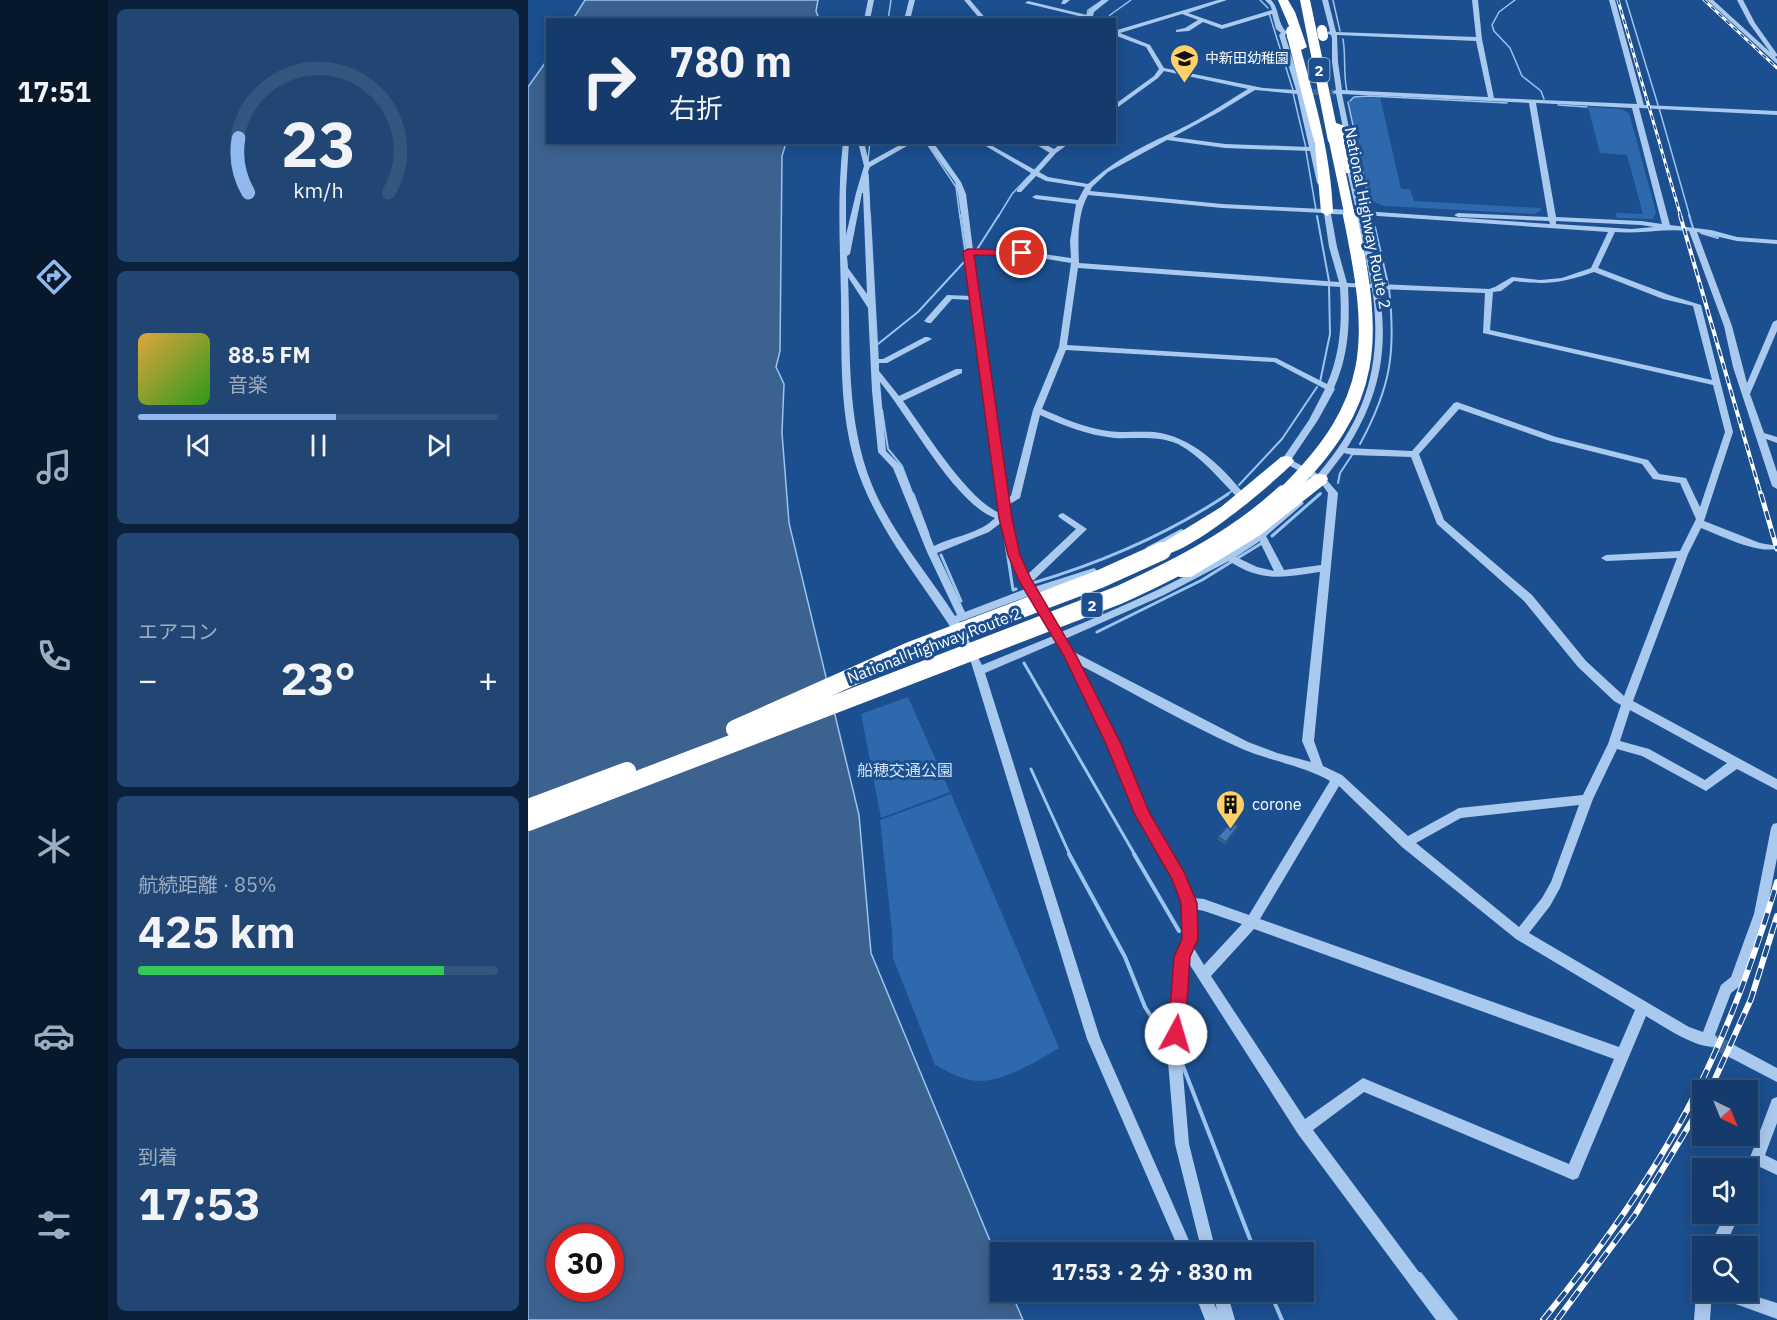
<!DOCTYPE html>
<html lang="ja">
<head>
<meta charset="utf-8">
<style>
	:root { --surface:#143b6b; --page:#214673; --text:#f1f3f6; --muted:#9dadc1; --line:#33557e; --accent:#90b9f0 }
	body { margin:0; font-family:"IBM Plex Sans","Noto Sans JP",sans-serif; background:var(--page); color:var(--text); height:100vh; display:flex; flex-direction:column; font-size:22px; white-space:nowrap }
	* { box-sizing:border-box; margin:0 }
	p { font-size:20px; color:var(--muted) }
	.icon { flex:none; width:33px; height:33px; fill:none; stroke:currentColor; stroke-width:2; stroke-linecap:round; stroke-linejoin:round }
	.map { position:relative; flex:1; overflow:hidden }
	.panel { display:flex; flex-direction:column; gap:9px; padding:9px; background:#0b203b; width:420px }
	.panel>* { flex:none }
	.guide { position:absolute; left:18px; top:18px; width:570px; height:126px; border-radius:0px; box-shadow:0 3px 15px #0003,0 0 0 2px var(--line); background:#143b6b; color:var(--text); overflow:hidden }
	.needle { width:39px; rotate:137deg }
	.fabs { position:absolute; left:1164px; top:1080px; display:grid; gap:12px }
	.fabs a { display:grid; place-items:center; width:66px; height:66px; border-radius:0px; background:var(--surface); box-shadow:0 3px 15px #0003,0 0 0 2px var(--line); font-size:30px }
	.speed { position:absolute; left:18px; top:1224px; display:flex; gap:12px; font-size:30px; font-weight:700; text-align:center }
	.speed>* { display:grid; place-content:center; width:78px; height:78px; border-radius:50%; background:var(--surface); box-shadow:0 3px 15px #0003,0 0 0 2px var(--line); line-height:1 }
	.speed .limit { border:9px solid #d22; background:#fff; color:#111 }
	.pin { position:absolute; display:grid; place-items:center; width:51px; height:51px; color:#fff; margin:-26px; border:3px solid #fff; border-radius:50%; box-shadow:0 2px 6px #0007 }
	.me { position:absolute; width:66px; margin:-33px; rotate:6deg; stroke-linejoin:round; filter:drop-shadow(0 0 4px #0008) }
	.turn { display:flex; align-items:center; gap:21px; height:126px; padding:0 24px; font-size:27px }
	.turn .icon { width:78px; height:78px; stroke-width:2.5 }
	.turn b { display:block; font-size:42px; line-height:51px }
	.big { font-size:45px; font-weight:700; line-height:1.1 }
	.panel .widget { flex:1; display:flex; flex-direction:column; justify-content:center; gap:9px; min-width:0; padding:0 21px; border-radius:9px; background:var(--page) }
	.panel .dial { align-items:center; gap:0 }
	.dial svg { height:156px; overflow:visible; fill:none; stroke:var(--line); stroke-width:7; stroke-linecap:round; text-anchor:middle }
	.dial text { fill:var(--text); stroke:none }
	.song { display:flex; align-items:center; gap:18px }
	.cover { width:72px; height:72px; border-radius:9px; background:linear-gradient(135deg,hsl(40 70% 55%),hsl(110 70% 35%)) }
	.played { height:6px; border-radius:3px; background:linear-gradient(90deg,var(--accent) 55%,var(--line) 55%) }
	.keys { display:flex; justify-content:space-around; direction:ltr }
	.heat { display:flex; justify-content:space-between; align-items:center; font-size:33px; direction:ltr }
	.charge { height:9px; border-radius:4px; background:linear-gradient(90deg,#34c759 85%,var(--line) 0) }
	.trip { position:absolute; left:462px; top:1242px; width:324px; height:60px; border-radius:0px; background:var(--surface); box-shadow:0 3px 15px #0003,0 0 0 2px var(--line); font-weight:700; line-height:60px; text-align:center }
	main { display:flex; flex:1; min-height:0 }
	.dock { display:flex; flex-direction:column; width:108px; justify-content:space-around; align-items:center; background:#08182b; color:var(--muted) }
	.dock .icon { width:42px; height:42px }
	.dock .on { color:var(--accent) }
	.dock b { font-size:27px; color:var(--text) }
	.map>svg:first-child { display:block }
	.green { fill:#2e69ad }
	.water { fill:#3c6290; stroke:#9cc4f0; stroke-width:1.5; fill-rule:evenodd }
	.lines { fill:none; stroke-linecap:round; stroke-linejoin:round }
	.stream-far3 { stroke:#9cc4f0; stroke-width:1.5 }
	.stream-far2 { stroke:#9cc4f0; stroke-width:2 }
	.stream-far1 { stroke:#9cc4f0; stroke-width:3 }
	.stream { stroke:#9cc4f0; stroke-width:4 }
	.minor-tunnel-far1 { stroke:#3d69a0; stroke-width:6; stroke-dasharray:6 3; stroke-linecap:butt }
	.minor-tunnel { stroke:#3d69a0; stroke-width:14; stroke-dasharray:14 7; stroke-linecap:butt }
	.minor { fill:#a9c9ee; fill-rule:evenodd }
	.highway { fill:#fff; fill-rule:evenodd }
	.rail-far3-casing { stroke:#fff; stroke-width:3 }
	.rail-far2-casing { stroke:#fff; stroke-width:4 }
	.rail-far1-casing { stroke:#fff; stroke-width:5 }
	.rail-casing { stroke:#fff; stroke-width:6 }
	.rail-far3 { stroke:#1b4f8f; stroke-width:1.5; stroke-dasharray:5; stroke-linecap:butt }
	.rail-far2 { stroke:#1b4f8f; stroke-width:2; stroke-dasharray:7; stroke-linecap:butt }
	.rail-far1 { stroke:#1b4f8f; stroke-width:3; stroke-dasharray:9; stroke-linecap:butt }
	.rail { stroke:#1b4f8f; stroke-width:4; stroke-dasharray:12; stroke-linecap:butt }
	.highway-bridge-far2 { stroke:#fff; stroke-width:10 }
	.highway-bridge-far1 { stroke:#fff; stroke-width:14 }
	.highway-bridge { stroke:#fff; stroke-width:18 }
	.wall { fill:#3a679d }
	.shaded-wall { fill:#305480 }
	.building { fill:#4478b7; stroke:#305480; stroke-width:1.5 }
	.route { fill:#e11d48; stroke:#92132f; stroke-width:1.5 }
	.labels { text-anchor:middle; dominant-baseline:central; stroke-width:6; stroke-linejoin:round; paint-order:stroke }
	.far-poi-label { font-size:14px; fill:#fff; stroke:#1b4f8f; text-anchor:start }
	.shield { fill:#1b4f8f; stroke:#bbcadd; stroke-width:1.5 }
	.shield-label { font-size:15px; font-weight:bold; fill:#fff }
	.street-label { font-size:16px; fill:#fff; stroke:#1b4f8f }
	.park-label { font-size:16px; fill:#cfe3fa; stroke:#1b4f8f }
	.poi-label { font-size:16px; fill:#fff; stroke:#1b4f8f; text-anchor:start }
</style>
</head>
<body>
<main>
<nav class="dock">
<b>17:51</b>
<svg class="icon on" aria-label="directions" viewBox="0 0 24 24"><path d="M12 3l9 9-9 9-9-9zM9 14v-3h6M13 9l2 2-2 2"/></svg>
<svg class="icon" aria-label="music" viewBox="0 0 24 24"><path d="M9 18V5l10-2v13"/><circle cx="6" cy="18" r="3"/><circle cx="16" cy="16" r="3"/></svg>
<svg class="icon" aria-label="phone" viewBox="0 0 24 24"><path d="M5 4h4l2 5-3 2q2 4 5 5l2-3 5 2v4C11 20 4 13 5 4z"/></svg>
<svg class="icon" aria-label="climate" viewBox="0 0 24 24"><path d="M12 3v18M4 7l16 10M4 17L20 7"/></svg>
<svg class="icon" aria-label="car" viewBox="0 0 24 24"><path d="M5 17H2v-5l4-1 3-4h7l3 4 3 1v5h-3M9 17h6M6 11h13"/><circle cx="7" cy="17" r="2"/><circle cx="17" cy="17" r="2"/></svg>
<svg class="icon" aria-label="filters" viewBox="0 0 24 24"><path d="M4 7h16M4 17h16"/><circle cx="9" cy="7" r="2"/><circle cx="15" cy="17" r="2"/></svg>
</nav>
<section class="panel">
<div class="widget dial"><svg viewBox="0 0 100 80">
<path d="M14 69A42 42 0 1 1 86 69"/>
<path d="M14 69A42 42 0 0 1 9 41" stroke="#90b9f0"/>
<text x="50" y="56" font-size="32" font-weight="700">23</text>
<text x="50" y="72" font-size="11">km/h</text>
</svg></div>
<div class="widget">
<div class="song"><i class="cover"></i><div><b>88.5 FM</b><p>音楽</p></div></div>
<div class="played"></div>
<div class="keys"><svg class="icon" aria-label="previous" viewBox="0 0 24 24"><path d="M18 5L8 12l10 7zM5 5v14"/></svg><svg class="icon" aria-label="pause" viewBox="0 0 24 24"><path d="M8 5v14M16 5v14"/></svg><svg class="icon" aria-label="next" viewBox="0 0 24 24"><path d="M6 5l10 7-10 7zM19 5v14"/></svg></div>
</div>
<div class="widget"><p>エアコン</p>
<div class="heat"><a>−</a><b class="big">23°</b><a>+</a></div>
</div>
<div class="widget"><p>航続距離 · 85%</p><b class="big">425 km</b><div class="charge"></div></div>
<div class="widget"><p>到着</p><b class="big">17:53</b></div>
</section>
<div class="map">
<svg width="1249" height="1320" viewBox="0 0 1249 1320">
	<rect width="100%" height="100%" fill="#1b4f8f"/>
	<path class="green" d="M852,97L873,189H882L886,201L1013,208V210L1007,214L856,206L843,201L821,102L826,98Z
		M1060,107L1093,109L1101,113L1128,212L1125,219L1089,218L1088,213L1115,214L1099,155L1072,153Z
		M380,697L422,792L353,818L333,714Z
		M423,794L531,1048C507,1062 468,1088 438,1079C427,1076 417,1070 407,1065L365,958L364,931L352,820Z"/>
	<path class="water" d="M57,0H290L288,11L291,19H45Z
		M19,60L20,142L258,143L254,156L252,351L248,367L256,384L254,433L261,523L331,815L343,953L472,1265V1292H483L495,1320H0V87ZM32,1238H82V1288H32Z"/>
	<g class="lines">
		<path class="stream-far3" d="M732,0L740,8
			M805,0L812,31
			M987,0L971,12L964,25L966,31L982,48L994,76L1013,91L1016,99
			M1098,0L1130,105
			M741,13L765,90
			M360,20L363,0
			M558,20L560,10L575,0
			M580,20L582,15L603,0
			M815,39C818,56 815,73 819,91
			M765,93L778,148
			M822,101L826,97L842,96L979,103
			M820,102L841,199
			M1030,105L1059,107
			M1131,108L1162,217
			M398,142L428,187L432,217
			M778,151L788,210
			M340,160L342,142
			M505,172L525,150
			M340,174L342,217
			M470,217L484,194L500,177"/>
		<path class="stream-far2" d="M342,215L350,362
			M432,215L443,291
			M1161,215L1165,228
			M789,216L801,281
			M847,227L860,284
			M1173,233L1190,238
			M448,251L471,215
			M444,303L449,336
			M350,344L390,312L437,261
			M792,382L802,334L801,286
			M354,410L360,449L374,466L385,495
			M832,444C863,387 868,352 861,288
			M810,483L812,473L824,455
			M711,485L754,439L789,387
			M698,495L704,491
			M790,495L793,493"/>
		<path class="stream-far1" d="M385,494L400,534
			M476,531L485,590L488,589
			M744,536L792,494
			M413,555L433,601
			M505,583C575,562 639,535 700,494
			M569,632L674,580L734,543
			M496,663L607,855
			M503,769L542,855"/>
		<path class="stream" d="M541,854L597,957L617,1007L642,1045
			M606,854L651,931
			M653,1061L727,1252
			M892,1274L928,1320
			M742,1292L754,1320"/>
		<path class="minor-tunnel-far1" d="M776,92H807"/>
		<path class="minor-tunnel" d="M1185,1041L1206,1052"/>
		<path class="minor" d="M340,0H346L342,20H336Z
			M381,0H387L382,20H376Z
			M436,0H442L459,20H453Z
			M535,0H542L537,4H533Z
			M574,0H581L566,12L564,20H558L559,18L497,3L500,1L559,15L561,10Z
			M690,0H699L660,13L694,25L744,10L742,5L737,0H743C752,9 749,24 759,32L757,35L774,90L779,92L776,94L795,183L792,185L789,183L782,151L697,148L639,140L580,172L564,187L562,191L694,204L795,209L793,202L797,200L801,202L802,209L828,210L819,171L822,162L808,94L804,92L808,90L804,62V38L803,35L798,33L802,31L794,0H800L808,32L948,37L944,0H950L954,39L966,98L1109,104L1081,0H1087L1116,105L1249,111V115L1111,108L1142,225L1183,230L1209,237L1249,240V244L1209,241L1169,232L1204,326L1219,383L1245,322L1249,320V331L1222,394L1236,433L1249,437V443L1238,439L1249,472V489L1244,486L1205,367L1196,326L1161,231C1137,228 1112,234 1087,232L1070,268L1141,295L1173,305L1205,432L1176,521L1232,543L1249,546L1248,549C1227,553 1194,536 1173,528L1160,554L1105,701L1249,779V790L1209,769L1178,791L1114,756L1089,749L1065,799L1032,888L1022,906L1001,933L1161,1027L1175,1032L1193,985L1203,977L1226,914L1243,828L1245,824L1249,823V858L1238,914L1214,981L1213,985L1203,993L1187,1035L1192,1041L1190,1046C1173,1052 1133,1025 1118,1016L1050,1178L1045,1180L836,1092L785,1130L923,1315L926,1320H908L770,1134L660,962L653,1050L661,1144L688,1252H674L647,1144L639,1050L648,957L656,939L655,903L632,853L609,815L580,744L529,642L457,673L572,1038L666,1252H652L559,1039L442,659C409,600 361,548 335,485C310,424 314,361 313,297C312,245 309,194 315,142H321L318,190V235L328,193L336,166L330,142H336L341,162L377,142H386L342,167L340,172L350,359H355L397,337H400L404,339L359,363H351V371L371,396L428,369H434V373L375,401C396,429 440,501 472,513L444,300L424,299L403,323H400L396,321L419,295L444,296L438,254L436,252L438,250L430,194L427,182L398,142H405L433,182L438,194L445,250L494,251L543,258L542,241L548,204L508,199L504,197L508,195L550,200L557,187L518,181L508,176L493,192H489V190L503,173L456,145L461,144L507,170L522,153L504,142H513L526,149L535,142H543L528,153L511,172L520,177L560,184C582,164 612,147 639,135C667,123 694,105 720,89L636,71L630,78L586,110V105L626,76L631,69L618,47L586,35V31ZM654,14L670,20L657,28L648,30V32L661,31L675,22L694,29L744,14L748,29L753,33L751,35L768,90L735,88L636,68L622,45L592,33ZM809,35L948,41L960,97L814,90L810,62ZM727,90L769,94L781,147L697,144L645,137L691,112ZM814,94L1001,103L1020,217L930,213L926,215L930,217L1021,221L1022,224L835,211L825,171L828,162ZM1008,103L1104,108L1134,224L1113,221L1028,217ZM334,193H335L339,294L320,268L319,256L322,254ZM560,195L694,208L796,213L801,247L811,282L551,263C550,241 549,215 560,195ZM803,214L829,215L843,284L819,283L809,247ZM836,215L1080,232L1063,268L1034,278L1012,280L984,277L967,287L961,289L851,284ZM1028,221L1113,225L1126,227L1103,229L1028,224ZM446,254L494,255L543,263L531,347L505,410L483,496L479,498ZM550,268L812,287C814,320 813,352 799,384L748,358L539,345ZM1066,272L1135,299L1165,306L1184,380L962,330L965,292L973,291L986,281C1021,285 1033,283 1066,272ZM320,277L340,308L344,391L350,452L365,468L399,552L429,615L427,616C399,572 364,533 344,485C317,418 323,347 320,277ZM820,287L844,288C855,362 839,417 790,474L763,460L790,420L807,389L806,388C821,355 822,322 820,287ZM851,289L957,293L955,333L1185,385L1197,432L1172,507L1158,478L1131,474L1120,460L1028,437L929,402L926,403L884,451L819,448C852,396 861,349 851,289ZM538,350L746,362L797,389L781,420L753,461L786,479L782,484L784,486H790L793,483L800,493L793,565L756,570L738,536L774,505L776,503L771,500L768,501C701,562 617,597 533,632L509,593L569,574L571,572L566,568L506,587L503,581L506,580L559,529L535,513L532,514L530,516L532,518L548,529L500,574L491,555L480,505L492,498L512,415C536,426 560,435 586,438C608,439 629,435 650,444C673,456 690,478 708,496H714L716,494C694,466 663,436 626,432C611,431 595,433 580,431C556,428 535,418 514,409ZM352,382C380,415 427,504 467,518C451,534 426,536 406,546L374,467L358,451ZM931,409L1022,441L1114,464L1125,479L1152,483L1168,519L1152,551L1078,555L1073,558L1078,561L1149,558L1096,696L1058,661L1004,595L916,520L891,454ZM816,453L824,455L883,457L909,524L996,601L1050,667L1086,701L1093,705L1080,744L1055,795L931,808L880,836L814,775L795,766L786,741L810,493L797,478ZM474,522L481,555L497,589L437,612L409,553L461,532ZM732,541V542L746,571L729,567L708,557ZM701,561C735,583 755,577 792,572L774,741L783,762L749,753L720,742L546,652L537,639L636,595ZM501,596L525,636L454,665L431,622ZM552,665C605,693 657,723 712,748C741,761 774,765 802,781L721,915L676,899L665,898L641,846L620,813L592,744ZM1102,710L1199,763L1177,780L1121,749L1092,741ZM811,786L874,847L988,939L1107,1010L1091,1047L732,919ZM1051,805L1023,882L1014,898L991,927L888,843L933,818ZM667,909L676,911L714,924L676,965L665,947L668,939ZM726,929L1086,1059L1041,1164L835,1078L777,1119L683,976Z
			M1179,0H1185L1242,52L1221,23L1209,0H1215L1227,23L1249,54V56L1247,57L1249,59V64Z
			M653,529L656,530L658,532L656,534L625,551H619L617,549L619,547Z
			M1206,1045L1249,1068V1082L1201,1057L1199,1052L1201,1047Z
			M1249,1097V1123L1237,1155L1249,1161V1175L1232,1167L1225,1186L1220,1188V1168H1218L1244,1099Z
			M1197,1214H1212L1197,1246H1182Z
			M1174,1285V1292H1184L1182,1320H1166L1168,1292L1171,1287Z
			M666,1292H681L689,1310L685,1292H699L707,1320H677Z
			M1185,1292H1214L1249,1303V1319L1188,1297Z"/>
		<path class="highway" d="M750,0H760L767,12L779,47L773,50C788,104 803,156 805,212L799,216L793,212L787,145L759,36L764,33Z
			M772,0H782L808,123L817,126L828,171L826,173H818L810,144L802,143L800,141Z
			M758,456L763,457L766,461L763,465C744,484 653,562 628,555L626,551L628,547L693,507L753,457Z
			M792,474L798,475L800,479L798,483L731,536L663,577H651L649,573L651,569L719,528L786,475Z"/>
		<defs>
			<path id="rail-far3" d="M1090,0L1153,217
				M1176,0L1249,68"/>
			<path id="rail-far2" d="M1152,215L1233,495"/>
			<path id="rail-far1" d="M1233,494L1249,549"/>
			<path id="rail" d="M1182,1090L1223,999L1249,916
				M1015,1320C1081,1239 1142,1153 1185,1057C1211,1000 1231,942 1249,882
				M1029,1320L1107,1215L1174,1104"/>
		</defs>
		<use href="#rail-far3" class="rail-far3-casing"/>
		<use href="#rail-far2" class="rail-far2-casing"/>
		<use href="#rail-far1" class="rail-far1-casing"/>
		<use href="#rail" class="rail-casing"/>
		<use href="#rail-far3" class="rail-far3"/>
		<use href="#rail-far2" class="rail-far2"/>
		<use href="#rail-far1" class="rail-far1"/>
		<use href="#rail" class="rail"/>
		<path class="highway-bridge-far2" d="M794,30L795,36
			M763,31L764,36
			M806,141L822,217"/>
		<path class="highway-bridge-far1" d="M755,495C852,401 848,340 822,215"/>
		<path class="highway-bridge" d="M207,729L382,651L572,579L634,551
			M0,808L99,771
			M0,822L591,595C650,568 709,538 756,494"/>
	</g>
	<path class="wall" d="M710,828L698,844L690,840V837Z"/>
	<path class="shaded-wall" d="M710,826V828L698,844V842Z"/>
	<path class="building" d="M703,822L710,826L698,842L690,837Z"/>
	<path class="route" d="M440,249L494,250L498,253L494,256L446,255L484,518L492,555L503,579L548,655L593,744L621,812L656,872L669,903L670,939L662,957L657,1034L655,1040L648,1042L642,1040L640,1034L646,957L654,939L653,903L644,879L607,815L578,744L536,656L490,579L480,555L471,518L435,252Z"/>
	<defs>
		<symbol id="school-pin" viewBox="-11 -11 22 30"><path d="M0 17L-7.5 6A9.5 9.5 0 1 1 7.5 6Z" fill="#ffd166" stroke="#1b4f8f"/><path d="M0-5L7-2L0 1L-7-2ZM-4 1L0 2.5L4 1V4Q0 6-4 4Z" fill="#111"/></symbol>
		<symbol id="building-pin" viewBox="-11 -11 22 30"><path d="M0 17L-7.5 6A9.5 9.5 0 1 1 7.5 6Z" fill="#ffd166" stroke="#1b4f8f"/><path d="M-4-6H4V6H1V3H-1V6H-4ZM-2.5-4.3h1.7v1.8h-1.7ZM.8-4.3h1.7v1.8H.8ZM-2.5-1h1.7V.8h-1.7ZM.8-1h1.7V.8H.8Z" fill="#111"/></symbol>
	</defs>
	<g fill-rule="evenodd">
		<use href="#school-pin" x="640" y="42" width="33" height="45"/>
		<use href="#building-pin" x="686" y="788" width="33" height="45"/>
	</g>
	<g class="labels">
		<g class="far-poi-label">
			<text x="677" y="58">中新田幼稚園</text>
		</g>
		<g class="shield">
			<rect x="780.5" y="58" width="21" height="24" rx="4.5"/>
			<rect x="553.5" y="593" width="21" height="24" rx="4.5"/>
		</g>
		<g class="shield-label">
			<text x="791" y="70">2</text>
			<text x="564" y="605">2</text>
		</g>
		<g class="street-label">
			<text transform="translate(840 218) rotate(79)">National Highway Route 2</text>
			<text transform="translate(406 645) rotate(-21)">National Highway Route 2</text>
		</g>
		<g class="park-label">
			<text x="377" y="770">船穂交通公園</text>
		</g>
		<g class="poi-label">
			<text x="724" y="804">corone</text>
		</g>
	</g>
</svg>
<div class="fabs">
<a><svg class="needle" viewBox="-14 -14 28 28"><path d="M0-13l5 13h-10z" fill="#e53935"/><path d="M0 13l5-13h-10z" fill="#9dadc1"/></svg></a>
<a><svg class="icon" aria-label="sound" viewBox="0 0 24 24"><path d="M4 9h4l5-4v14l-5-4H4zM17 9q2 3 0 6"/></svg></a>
<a><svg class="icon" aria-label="search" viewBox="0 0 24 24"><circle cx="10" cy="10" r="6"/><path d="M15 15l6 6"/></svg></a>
</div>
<div class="speed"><div class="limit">30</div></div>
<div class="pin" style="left:494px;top:253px;background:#d93025"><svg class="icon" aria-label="arrive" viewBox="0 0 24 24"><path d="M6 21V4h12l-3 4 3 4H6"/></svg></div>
<svg class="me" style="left:648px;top:1034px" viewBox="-20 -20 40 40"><circle r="19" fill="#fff"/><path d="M0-13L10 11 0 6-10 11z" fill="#e11d48"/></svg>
<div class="trip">17:53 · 2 分 · 830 m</div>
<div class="guide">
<div class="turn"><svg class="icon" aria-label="right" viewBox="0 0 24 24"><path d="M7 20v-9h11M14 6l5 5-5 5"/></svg><div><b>780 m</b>右折</div></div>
</div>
</div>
</main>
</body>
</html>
